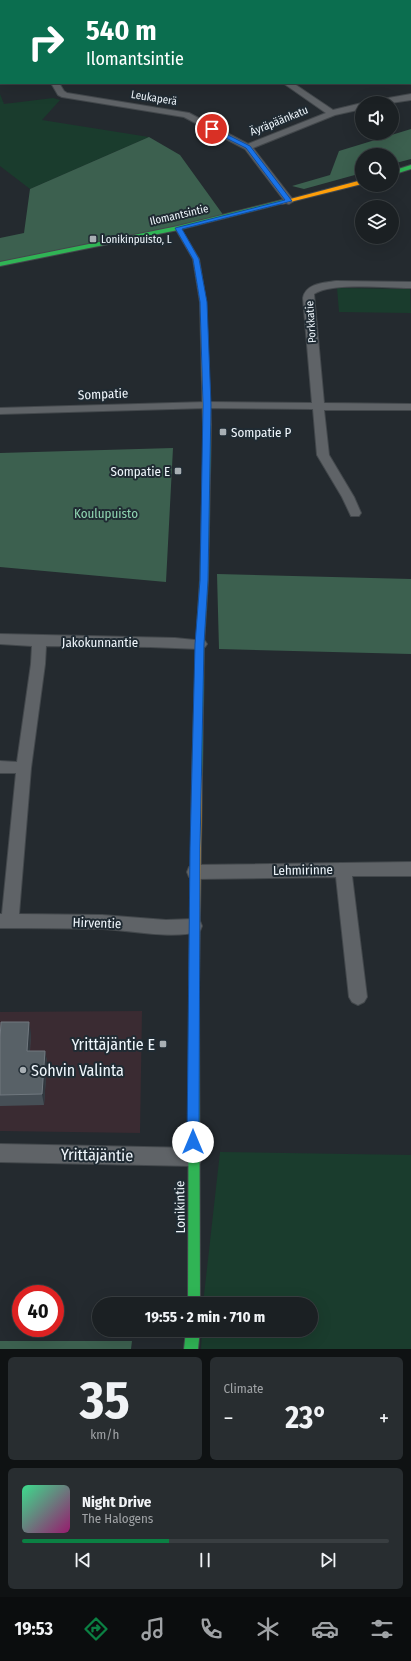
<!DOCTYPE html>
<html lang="en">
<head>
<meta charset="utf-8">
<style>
	:root { --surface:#1b2023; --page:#282d30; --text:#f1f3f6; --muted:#a0a3a6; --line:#393e41; --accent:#0b8043 }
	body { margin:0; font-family:"Fira Sans Condensed",sans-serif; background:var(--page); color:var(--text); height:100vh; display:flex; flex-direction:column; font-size:15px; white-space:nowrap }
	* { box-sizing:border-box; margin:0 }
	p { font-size:13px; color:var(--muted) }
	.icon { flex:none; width:22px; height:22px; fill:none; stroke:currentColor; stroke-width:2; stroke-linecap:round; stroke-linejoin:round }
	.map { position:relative; height:1349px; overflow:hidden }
	.drawer { display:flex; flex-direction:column; gap:8px; padding:8px; background:#0f1213; flex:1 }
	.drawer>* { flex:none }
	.guide { position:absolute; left:0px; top:0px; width:411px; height:84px; box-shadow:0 4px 16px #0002,0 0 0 1px var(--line); background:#0b6e4f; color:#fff; overflow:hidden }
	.buttons { position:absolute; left:355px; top:96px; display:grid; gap:8px }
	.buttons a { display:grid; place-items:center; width:44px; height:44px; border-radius:50%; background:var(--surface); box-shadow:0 4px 16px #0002,0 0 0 1px var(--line); font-size:20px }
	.speed { position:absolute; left:12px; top:1285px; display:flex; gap:8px; font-size:20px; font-weight:700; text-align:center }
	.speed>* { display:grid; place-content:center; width:52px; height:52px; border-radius:50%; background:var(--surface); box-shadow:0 4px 16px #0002,0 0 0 1px var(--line); line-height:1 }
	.speed .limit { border:6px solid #d22; background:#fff; color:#111 }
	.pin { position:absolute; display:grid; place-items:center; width:34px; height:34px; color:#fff; margin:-17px; border:2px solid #fff; border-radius:50%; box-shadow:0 1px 4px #0007 }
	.me { position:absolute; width:44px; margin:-22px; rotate:0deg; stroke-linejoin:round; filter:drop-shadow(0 0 3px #0008) }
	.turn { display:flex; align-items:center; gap:14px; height:84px; padding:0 20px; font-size:18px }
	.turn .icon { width:52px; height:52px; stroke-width:2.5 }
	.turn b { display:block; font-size:28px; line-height:34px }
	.big { font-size:30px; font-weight:700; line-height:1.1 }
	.drawer .card { flex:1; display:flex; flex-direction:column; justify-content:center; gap:6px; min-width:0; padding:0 14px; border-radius:6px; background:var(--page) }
	.drawer .dial { align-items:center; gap:0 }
	.dial b { font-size:52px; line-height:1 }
	.song { display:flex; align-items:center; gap:12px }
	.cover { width:48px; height:48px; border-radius:6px; background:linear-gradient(135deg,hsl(150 70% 55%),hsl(320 70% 35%)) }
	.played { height:4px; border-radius:2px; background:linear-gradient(90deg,var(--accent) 40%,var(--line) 40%) }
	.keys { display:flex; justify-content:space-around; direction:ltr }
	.heat { display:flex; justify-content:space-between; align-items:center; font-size:22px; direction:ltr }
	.drawer .tiles { flex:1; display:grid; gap:8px; grid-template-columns:1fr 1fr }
	.card:last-child { grid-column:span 2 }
	.trip { position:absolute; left:92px; top:1297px; width:226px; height:40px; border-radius:20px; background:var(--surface); box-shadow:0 4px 16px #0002,0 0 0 1px var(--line); font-weight:700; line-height:40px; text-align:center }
	.tab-bar { display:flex; height:64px; justify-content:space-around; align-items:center; background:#0b0d0e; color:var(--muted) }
	.tab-bar .icon { width:28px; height:28px }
	.tab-bar .current { color:var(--accent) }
	.tab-bar b { font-size:18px; color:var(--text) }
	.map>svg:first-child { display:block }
	.commercial { fill:#3a2b32 }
	.green { fill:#1a3c2d }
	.forest { fill:#3c604f }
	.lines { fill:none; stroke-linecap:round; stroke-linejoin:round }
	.street-casing { stroke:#43484c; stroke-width:2 }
	.fast-casing { stroke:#43484c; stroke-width:2 }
	.slow-casing { stroke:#43484c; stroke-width:2 }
	.street { fill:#5f6367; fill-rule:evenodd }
	.fast { fill:#30b455; fill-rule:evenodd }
	.slow { fill:#ff9f0a; fill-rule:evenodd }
	.wall { fill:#464f56 }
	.shaded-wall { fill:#31383f }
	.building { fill:#586167; stroke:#70787f }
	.route { fill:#1a73e8; stroke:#114b97 }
	.poi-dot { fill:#a8afb4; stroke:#202b33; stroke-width:1.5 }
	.labels { text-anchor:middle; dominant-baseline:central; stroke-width:4; stroke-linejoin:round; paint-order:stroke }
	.far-street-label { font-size:11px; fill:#eff6fc; stroke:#202b33 }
	.far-poi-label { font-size:11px; fill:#eff6fc; stroke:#202b33; text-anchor:start }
	.street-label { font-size:13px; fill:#eff6fc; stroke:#202b33 }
	.poi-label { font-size:13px; fill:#eff6fc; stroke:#202b33; text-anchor:start }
	.park-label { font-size:13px; fill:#8fd5b1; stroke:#202b33 }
	.near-poi-label { font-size:16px; fill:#eff6fc; stroke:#202b33; text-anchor:end }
	.near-street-label { font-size:16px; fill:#eff6fc; stroke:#202b33 }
</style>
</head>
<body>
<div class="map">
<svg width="411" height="1349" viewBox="0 0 411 1349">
	<rect width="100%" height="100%" fill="#242a2f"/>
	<path class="commercial" d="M142,1011L140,1133L0,1131V1012Z"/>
	<path class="green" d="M0,94L4,104L53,98L60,100L42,120L149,137L30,189L0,166Z
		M337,288L410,289L411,313L339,312Z
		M220,1152L411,1155V1349H201L202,1330H311V1304H203Z"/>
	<path class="forest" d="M155,0H367L156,1Z
		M411,129V159L392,164V155H362V173L304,189L292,186L330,175L339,151Z
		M149,137L180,155L224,216L0,265V238L24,233L30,189Z
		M173,448L166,582L0,567V453Z
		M217,574L411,579V654L219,649Z
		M0,1341H132L131,1349H0Z"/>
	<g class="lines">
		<defs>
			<path id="street" d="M410,78H411V82H410Z
				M51,83H59L64,91L67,93L189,113L248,144L326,113L283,83H293L333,110L362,103V109L335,115L253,148L294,201L289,204L286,203L245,149L184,117L62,97L58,95Z
				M411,94V100L391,103H373L377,100Z
				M336,281L411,282V288C388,288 331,282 314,294L324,403L411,404V410H324L329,455L354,497L361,513L359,516H351L342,497L317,455L313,409L207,408L0,414V408L207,402L312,403L303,298C306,283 324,283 336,281Z
				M0,634L175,638L205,641L207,644L205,647L200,649L150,647L46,646L45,664L31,768L19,914L102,915L166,920L194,919L200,921L202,926L200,931C174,940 129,930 102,929C68,928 34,928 0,928V914H2L16,773H0V761L17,762L31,664L32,646L0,644Z
				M411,862V876H352L367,997L364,1002L358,1005L352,1002L349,997L336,877L195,879L189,877L187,872L189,867L195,865Z
				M0,1144L193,1148L200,1151L202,1157L200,1163L193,1166L0,1162Z"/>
			<path id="fast" d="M411,165V169L392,175V171Z
				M282,200L284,201V203L178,230L0,266V262L178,226Z
				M204,423H210L211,425L208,580L204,644L202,776L200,779H194L192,776L196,644L200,580Z
				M194,980L198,982L199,985L200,1304H188L189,985L190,982Z
				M186,1330H200L198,1349H184Z"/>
			<path id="slow" d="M362,180V184L282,204L279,202Z
				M176,227H180L199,259L206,302L211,425L207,427L203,425L200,302L193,259L175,228Z
				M197,772L200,773L202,776L199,985L198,988L194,990L190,988L189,985L192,776L194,773Z"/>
		</defs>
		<use href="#street" class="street-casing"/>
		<use href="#fast" class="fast-casing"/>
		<use href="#slow" class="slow-casing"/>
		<use href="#street" class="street"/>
		<use href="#fast" class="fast"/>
		<use href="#slow" class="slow"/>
	</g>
	<path class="wall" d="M31,1033L30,1051H45L47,1062L44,1105L0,1106V1039Z"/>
	<path class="shaded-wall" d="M29,1022L31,1033L29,1062L27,1051Z
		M45,1051L47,1062L44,1105L42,1094Z"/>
	<path class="building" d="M1,1022H29L27,1051H45L42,1094L0,1095V1039Z"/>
	<path class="route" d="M210,128H214L250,146L292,201L182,229L199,259L207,302L211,405L208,580L204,644L200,848L199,1142L197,1146L193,1148L189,1146L187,1142L190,848L195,644L200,580L203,405L200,302L193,259L175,228L285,200L246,148L210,130Z"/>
	<g class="poi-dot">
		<rect x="89" y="235" width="8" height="8" rx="2"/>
		<rect x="219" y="428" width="8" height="8" rx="2"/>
		<rect x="174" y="467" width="8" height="8" rx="2"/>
		<rect x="159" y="1040" width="8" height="8" rx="2"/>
		<circle cx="23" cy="1070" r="4"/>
	</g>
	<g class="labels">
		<g class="far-street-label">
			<text transform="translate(154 98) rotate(9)">Leukaperä</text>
			<text transform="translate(279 121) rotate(-22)">Äyräpäänkatu</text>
			<text transform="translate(179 215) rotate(-13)">Ilomantsintie</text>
			<text transform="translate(311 322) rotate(-94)">Porkkatie</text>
		</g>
		<g class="far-poi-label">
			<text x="101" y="239">Lonikinpuisto, L</text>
		</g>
		<g class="street-label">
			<text transform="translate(103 394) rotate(-2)">Sompatie</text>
			<text x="100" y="642">Jakokunnantie</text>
			<text transform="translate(303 870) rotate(-1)">Lehmirinne</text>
			<text transform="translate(97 923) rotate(2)">Hirventie</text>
			<text transform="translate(180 1207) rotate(-91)">Lonikintie</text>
		</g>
		<g class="poi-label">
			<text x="231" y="432">Sompatie P</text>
			<text x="170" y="471" text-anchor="end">Sompatie E</text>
		</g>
		<g class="park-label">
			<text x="106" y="513">Koulupuisto</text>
		</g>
		<g class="near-poi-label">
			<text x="155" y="1044">Yrittäjäntie E</text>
			<text x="31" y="1070" text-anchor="start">Sohvin Valinta</text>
		</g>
		<g class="near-street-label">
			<text transform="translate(97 1155) rotate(1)">Yrittäjäntie</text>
		</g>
	</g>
</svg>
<div class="buttons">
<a><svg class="icon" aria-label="sound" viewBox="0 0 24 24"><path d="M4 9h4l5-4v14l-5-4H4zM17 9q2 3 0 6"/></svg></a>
<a><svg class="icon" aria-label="search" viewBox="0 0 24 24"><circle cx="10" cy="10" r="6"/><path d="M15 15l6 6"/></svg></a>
<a><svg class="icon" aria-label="layers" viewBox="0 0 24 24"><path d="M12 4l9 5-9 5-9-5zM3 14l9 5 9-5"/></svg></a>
</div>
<div class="speed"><div class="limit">40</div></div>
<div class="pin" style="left:212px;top:129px;background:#d93025"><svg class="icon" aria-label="arrive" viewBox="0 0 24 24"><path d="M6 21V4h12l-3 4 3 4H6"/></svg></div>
<svg class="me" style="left:193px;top:1142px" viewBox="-20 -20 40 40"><circle r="19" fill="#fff"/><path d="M0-13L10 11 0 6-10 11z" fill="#1a73e8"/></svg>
<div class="trip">19:55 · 2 min · 710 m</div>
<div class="guide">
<div class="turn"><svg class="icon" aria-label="right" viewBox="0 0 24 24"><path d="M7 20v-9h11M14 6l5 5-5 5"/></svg><div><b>540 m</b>Ilomantsintie</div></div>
</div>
</div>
<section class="drawer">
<div class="tiles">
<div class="card dial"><b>35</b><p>km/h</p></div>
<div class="card"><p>Climate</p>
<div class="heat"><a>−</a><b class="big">23°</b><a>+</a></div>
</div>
<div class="card">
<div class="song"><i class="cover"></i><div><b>Night Drive</b><p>The Halogens</p></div></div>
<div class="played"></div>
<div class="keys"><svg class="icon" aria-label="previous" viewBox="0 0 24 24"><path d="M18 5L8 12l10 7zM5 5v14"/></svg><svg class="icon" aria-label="pause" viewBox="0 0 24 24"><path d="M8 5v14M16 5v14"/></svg><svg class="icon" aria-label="next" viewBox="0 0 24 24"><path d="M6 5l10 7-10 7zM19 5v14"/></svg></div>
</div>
</div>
</section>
<nav class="tab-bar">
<b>19:53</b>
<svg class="icon current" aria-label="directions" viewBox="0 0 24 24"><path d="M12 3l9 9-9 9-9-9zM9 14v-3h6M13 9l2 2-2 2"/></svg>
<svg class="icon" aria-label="music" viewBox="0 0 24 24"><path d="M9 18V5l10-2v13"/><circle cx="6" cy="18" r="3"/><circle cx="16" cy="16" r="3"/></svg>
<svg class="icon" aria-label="phone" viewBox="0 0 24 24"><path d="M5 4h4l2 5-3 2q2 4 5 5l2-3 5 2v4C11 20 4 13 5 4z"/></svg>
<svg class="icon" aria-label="climate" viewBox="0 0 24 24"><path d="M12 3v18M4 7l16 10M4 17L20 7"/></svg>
<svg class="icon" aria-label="car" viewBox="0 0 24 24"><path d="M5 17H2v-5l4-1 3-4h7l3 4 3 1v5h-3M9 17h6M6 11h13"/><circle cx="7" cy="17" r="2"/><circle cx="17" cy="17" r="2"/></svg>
<svg class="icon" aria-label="filters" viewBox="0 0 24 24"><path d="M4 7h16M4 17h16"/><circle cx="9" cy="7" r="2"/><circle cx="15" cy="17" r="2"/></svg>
</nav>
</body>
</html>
